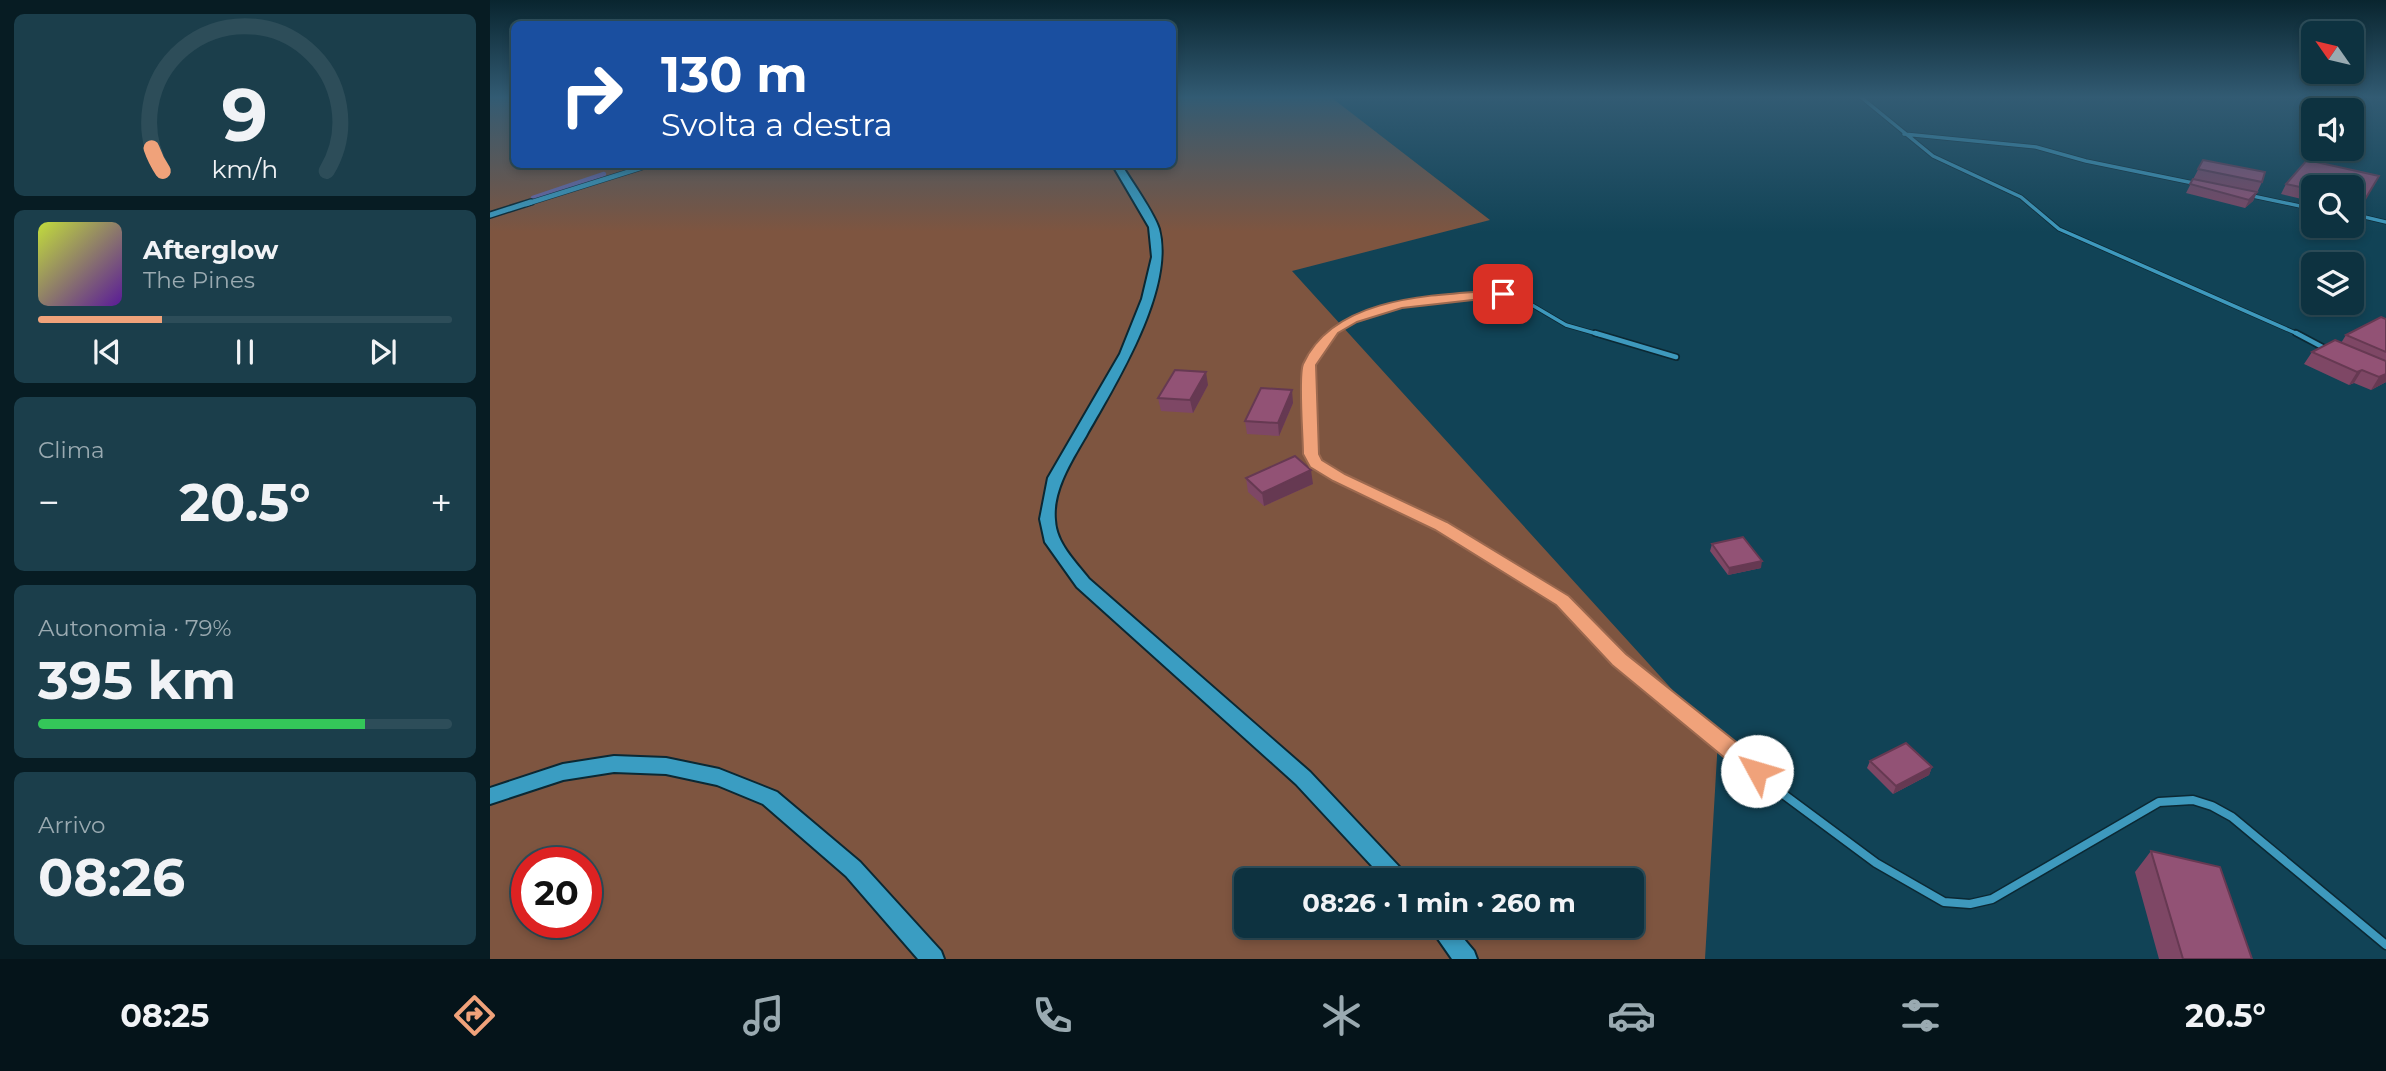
<!DOCTYPE html>
<html lang="it">
<head>
<meta charset="utf-8">
<style>
	:root { --surface:#0d3240; --page:#1b3e4b; --text:#f1f3f6; --muted:#9aaab1; --line:#2d4d59; --accent:#f0a27a }
	body { margin:0; font-family:Montserrat,sans-serif; background:var(--page); color:var(--text); height:100vh; display:flex; flex-direction:column; font-size:26px; white-space:nowrap }
	* { box-sizing:border-box; margin:0 }
	p { font-size:23px; color:var(--muted) }
	.icon { flex:none; width:38px; height:38px; fill:none; stroke:currentColor; stroke-width:2; stroke-linecap:round; stroke-linejoin:round }
	.map { position:relative; flex:1; overflow:hidden }
	.details { display:flex; flex-direction:column; gap:14px; padding:14px; background:#071c23; width:490px }
	.details>* { flex:none }
	.banner { position:absolute; left:21px; top:21px; width:665px; height:147px; border-radius:10px; box-shadow:0 4px 10px #0003,0 0 0 2px var(--line); background:#1a4fa0; color:#fff; overflow:hidden }
	.needle { width:46px; rotate:304deg }
	.tools { position:absolute; left:1811px; top:21px; display:grid; gap:14px }
	.tools a { display:grid; place-items:center; width:63px; height:63px; border-radius:10px; background:var(--surface); box-shadow:0 4px 10px #0003,0 0 0 2px var(--line); font-size:35px }
	.speed { position:absolute; left:21px; top:847px; display:flex; gap:14px; font-size:35px; font-weight:700; text-align:center }
	.speed>* { display:grid; place-content:center; width:91px; height:91px; border-radius:50%; background:var(--surface); box-shadow:0 4px 10px #0003,0 0 0 2px var(--line); line-height:1 }
	.speed .limit { border:10px solid #d22; background:#fff; color:#111 }
	.pin { position:absolute; display:grid; place-items:center; width:60px; height:60px; color:#fff; margin:-30px; border-radius:14px; box-shadow:0 4px 10px #0006 }
	.me { position:absolute; width:77px; margin:-38px; rotate:309deg; stroke-linejoin:round; filter:drop-shadow(0 0 5px #0008) }
	.turn { display:flex; align-items:center; gap:24px; height:147px; padding:0 35px; font-size:32px }
	.turn .icon { width:91px; height:91px; stroke-width:2.5 }
	.turn b { display:block; font-size:49px; line-height:60px }
	.big { font-size:52px; font-weight:700; line-height:1.1 }
	.details .card { flex:1; display:flex; flex-direction:column; justify-content:center; gap:10px; min-width:0; padding:0 24px; border-radius:10px; background:var(--page) }
	.details .dial { align-items:center; gap:0 }
	.dial svg { height:182px; overflow:visible; fill:none; stroke:var(--line); stroke-width:7; stroke-linecap:round; text-anchor:middle }
	.dial text { fill:var(--text); stroke:none }
	.song { display:flex; align-items:center; gap:21px }
	.cover { width:84px; height:84px; border-radius:10px; background:linear-gradient(135deg,hsl(70 70% 55%),hsl(270 70% 35%)) }
	.played { height:7px; border-radius:4px; background:linear-gradient(90deg,var(--accent) 30%,var(--line) 30%) }
	.keys { display:flex; justify-content:space-around; direction:ltr }
	.heat { display:flex; justify-content:space-between; align-items:center; font-size:38px; direction:ltr }
	.charge { height:10px; border-radius:5px; background:linear-gradient(90deg,#34c759 79%,var(--line) 0) }
	.trip { position:absolute; left:744px; top:868px; width:410px; height:70px; border-radius:10px; background:var(--surface); box-shadow:0 4px 10px #0003,0 0 0 2px var(--line); font-weight:700; line-height:70px; text-align:center }
	.dock { display:flex; height:112px; justify-content:space-around; align-items:center; background:#05141a; color:var(--muted) }
	.dock .icon { width:49px; height:49px }
	.dock .active { color:var(--accent) }
	.dock b { font-size:32px; color:var(--text) }
	main { display:flex; flex:1; min-height:0 }
	.map>svg:first-child { display:block }
	.green { fill:#7e5540; fill-rule:evenodd }
	.lines { fill:none; stroke-linecap:round; stroke-linejoin:round }
	.stream { stroke:#6e68a7; stroke-width:4.5 }
	.lane-far3-casing { stroke:#0b2833; stroke-width:5 }
	.lane-far2-casing { stroke:#0b2833; stroke-width:8 }
	.lane-far1-casing { stroke:#0b2833; stroke-width:10 }
	.lane-casing { stroke:#0b2833; stroke-width:11 }
	.street-far1-casing { stroke:#0b2833; stroke-width:6 }
	.street-casing { stroke:#0b2833; stroke-width:8 }
	.secondary-casing { stroke:#0b2833; stroke-width:4 }
	.lane-far3 { stroke:#3e99bd; stroke-width:3.5 }
	.lane-far2 { stroke:#3e99bd; stroke-width:4.5 }
	.lane-far1 { stroke:#3e99bd; stroke-width:6 }
	.lane { stroke:#3e99bd; stroke-width:8 }
	.street-far1 { stroke:#3e99bd; stroke-width:4.5 }
	.street { stroke:#3e99bd; stroke-width:5 }
	.secondary { fill:#3a9dc2; fill-rule:evenodd }
	.wall { fill:#7e4765 }
	.shaded-wall { fill:#663952 }
	.building { fill:#925275; stroke:#663952; stroke-width:2 }
	.route { fill:#f0a27a; stroke:#9c694f; stroke-width:2 }
</style>
</head>
<body>
<main>
<section class="details">
<div class="card dial"><svg viewBox="0 0 100 80">
<path d="M14 69A42 42 0 1 1 86 69"/>
<path d="M14 69A42 42 0 0 1 9 59" stroke="#f0a27a"/>
<text x="50" y="56" font-size="32" font-weight="700">9</text>
<text x="50" y="72" font-size="11">km/h</text>
</svg></div>
<div class="card">
<div class="song"><i class="cover"></i><div><b>Afterglow</b><p>The Pines</p></div></div>
<div class="played"></div>
<div class="keys"><svg class="icon" aria-label="previous" viewBox="0 0 24 24"><path d="M18 5L8 12l10 7zM5 5v14"/></svg><svg class="icon" aria-label="pause" viewBox="0 0 24 24"><path d="M8 5v14M16 5v14"/></svg><svg class="icon" aria-label="next" viewBox="0 0 24 24"><path d="M6 5l10 7-10 7zM19 5v14"/></svg></div>
</div>
<div class="card"><p>Clima</p>
<div class="heat"><a>−</a><b class="big">20.5°</b><a>+</a></div>
</div>
<div class="card"><p>Autonomia · 79%</p><b class="big">395 km</b><div class="charge"></div></div>
<div class="card"><p>Arrivo</p><b class="big">08:26</b></div>
</section>
<div class="map">
<svg width="1896" height="959" viewBox="0 0 1896 959">
	<rect width="100%" height="100%" fill="#114356"/>
	<path class="green" d="M0,98H24V164H682L683,98H842L1000,220L802,271L1228,740L1215,959H0ZM37,863H96V922H37ZM756,880H1141V926H756Z"/>
	<g class="lines">
		<path class="stream" d="M43,198L114,174"/>
		<defs>
			<path id="lane-far3" d="M1372,98L1443,156L1531,197L1569,229L1810,335
				M1414,134L1546,147L1596,161L1708,184
				M1758,195L1824,209
				M1862,214L1896,222
				M840,335C865,301 973,297 1013,294L1025,295L1076,325L1111,335"/>
			<path id="lane-far2" d="M842,333L819,365L821,454C834,478 871,488 895,499
				M1105,333L1186,357
				M1806,333L1838,350"/>
			<path id="lane-far1" d="M891,497L951,526L1072,601L1129,659L1184,704"/>
			<path id="lane" d="M1182,702L1293,794L1386,863L1454,902L1480,904L1502,899L1669,802L1703,800L1722,806L1742,817L1896,945"/>
			<path id="street-far1" d="M36,204L163,164"/>
			<path id="street" d="M0,215L41,202"/>
			<path id="secondary" d="M622,164H631C640,179 665,214 669,229C685,289 625,385 596,436C582,460 562,491 565,520C566,543 585,561 599,579L820,772L915,873L918,880H895L806,784L587,587L555,542L550,519L558,478L630,354L652,299L662,257L659,227Z
				M124,756L176,758L229,769L287,792L370,862L451,951L454,959H428L356,876L273,804L227,785L176,774L124,772L73,780L0,804V788L73,764Z
				M939,926H963L984,951L987,959H962Z"/>
		</defs>
		<use href="#lane-far3" class="lane-far3-casing"/>
		<use href="#lane-far2" class="lane-far2-casing"/>
		<use href="#lane-far1" class="lane-far1-casing"/>
		<use href="#lane" class="lane-casing"/>
		<use href="#street-far1" class="street-far1-casing"/>
		<use href="#street" class="street-casing"/>
		<use href="#secondary" class="secondary-casing"/>
		<use href="#lane-far3" class="lane-far3"/>
		<use href="#lane-far2" class="lane-far2"/>
		<use href="#lane-far1" class="lane-far1"/>
		<use href="#lane" class="lane"/>
		<use href="#street-far1" class="street-far1"/>
		<use href="#street" class="street"/>
		<use href="#secondary" class="secondary"/>
	</g>
	<path class="wall" d="M1713,160L1772,182L1763,201L1755,208L1696,193Z
		M1889,176L1862,221V187H1824V202L1791,194L1796,184Z
		M1896,319V382L1881,390L1864,383L1859,385L1814,364L1822,352L1851,343L1856,335Z
		M718,385L703,413L671,411L668,398Z
		M803,403L789,436L757,434L755,421Z
		M756,478L823,484L774,506L758,492Z
		M1222,544L1271,568L1238,575L1220,551Z
		M1380,761L1442,767L1439,775L1403,794L1377,768Z
		M1661,851L1762,959H1669L1645,872Z"/>
	<path class="shaded-wall" d="M1767,192L1763,201L1755,208L1759,200Z
		M1872,370L1864,383L1859,385L1867,372Z
		M716,372L718,385L703,413L700,400Z
		M1896,374V382L1881,390L1889,377Z
		M802,390L803,403L789,436L788,423Z
		M821,470L823,484L774,506L772,493Z
		M1272,561L1271,568L1238,575L1239,568Z
		M1442,767L1439,775L1403,794L1406,786Z"/>
	<path class="building" d="M1713,160L1775,172L1772,182L1708,169Z
		M1817,160L1889,176L1874,201L1864,202V207L1869,209L1864,217H1862V187H1824V190L1796,184Z
		M1703,179L1767,192L1759,200L1700,184Z
		M1891,317L1896,319V352L1856,335Z
		M1845,340L1896,361V374L1889,377L1872,370L1867,372L1822,352Z
		M685,370L716,372L700,400L668,398Z
		M771,388L802,390L788,423L755,421Z
		M805,456L821,470L772,493L756,478Z
		M1253,537L1272,561L1239,568L1222,544Z
		M1416,743L1442,767L1406,786L1380,761Z
		M1661,851L1730,867L1762,959H1693Z"/>
	<linearGradient id="sky" x2="0" y2="1"><stop stop-color="#09252f"/><stop offset="0.42" stop-color="#325b73"/><stop offset="1" stop-color="#325b73" stop-opacity="0"/></linearGradient>
	<rect width="1896" height="232" fill="url(#sky)"/>
	<path class="route" d="M1013,290L1020,294L1018,296L912,308L867,322L848,333L826,365L829,454L832,460L855,474L957,522L1079,596L1136,654L1275,765L1278,771L1275,778L1267,781L1259,778L1122,665L1066,605L945,530L843,481L820,467L813,454C813,437 808,376 813,364C845,294 948,295 1013,290Z"/>
</svg>
<div class="tools">
<a><svg class="needle" viewBox="-14 -14 28 28"><path d="M0-13l5 13h-10z" fill="#e53935"/><path d="M0 13l5-13h-10z" fill="#9aaab1"/></svg></a>
<a><svg class="icon" aria-label="sound" viewBox="0 0 24 24"><path d="M4 9h4l5-4v14l-5-4H4zM17 9q2 3 0 6"/></svg></a>
<a><svg class="icon" aria-label="search" viewBox="0 0 24 24"><circle cx="10" cy="10" r="6"/><path d="M15 15l6 6"/></svg></a>
<a><svg class="icon" aria-label="layers" viewBox="0 0 24 24"><path d="M12 4l9 5-9 5-9-5zM3 14l9 5 9-5"/></svg></a>
</div>
<div class="speed"><div class="limit">20</div></div>
<div class="pin" style="left:1013px;top:294px;background:#d93025"><svg class="icon" aria-label="arrive" viewBox="0 0 24 24"><path d="M6 21V4h12l-3 4 3 4H6"/></svg></div>
<svg class="me" style="left:1267px;top:771px" viewBox="-20 -20 40 40"><circle r="19" fill="#fff"/><path d="M0-13L10 11 0 6-10 11z" fill="#f0a27a"/></svg>
<div class="trip">08:26 · 1 min · 260 m</div>
<div class="banner">
<div class="turn"><svg class="icon" aria-label="right" viewBox="0 0 24 24"><path d="M7 20v-9h11M14 6l5 5-5 5"/></svg><div><b>130 m</b>Svolta a destra</div></div>
</div>
</div>
</main>
<nav class="dock">
<b>08:25</b>
<svg class="icon active" aria-label="directions" viewBox="0 0 24 24"><path d="M12 3l9 9-9 9-9-9zM9 14v-3h6M13 9l2 2-2 2"/></svg>
<svg class="icon" aria-label="music" viewBox="0 0 24 24"><path d="M9 18V5l10-2v13"/><circle cx="6" cy="18" r="3"/><circle cx="16" cy="16" r="3"/></svg>
<svg class="icon" aria-label="phone" viewBox="0 0 24 24"><path d="M5 4h4l2 5-3 2q2 4 5 5l2-3 5 2v4C11 20 4 13 5 4z"/></svg>
<svg class="icon" aria-label="climate" viewBox="0 0 24 24"><path d="M12 3v18M4 7l16 10M4 17L20 7"/></svg>
<svg class="icon" aria-label="car" viewBox="0 0 24 24"><path d="M5 17H2v-5l4-1 3-4h7l3 4 3 1v5h-3M9 17h6M6 11h13"/><circle cx="7" cy="17" r="2"/><circle cx="17" cy="17" r="2"/></svg>
<svg class="icon" aria-label="filters" viewBox="0 0 24 24"><path d="M4 7h16M4 17h16"/><circle cx="9" cy="7" r="2"/><circle cx="15" cy="17" r="2"/></svg>
<b>20.5°</b>
</nav>
</body>
</html>
